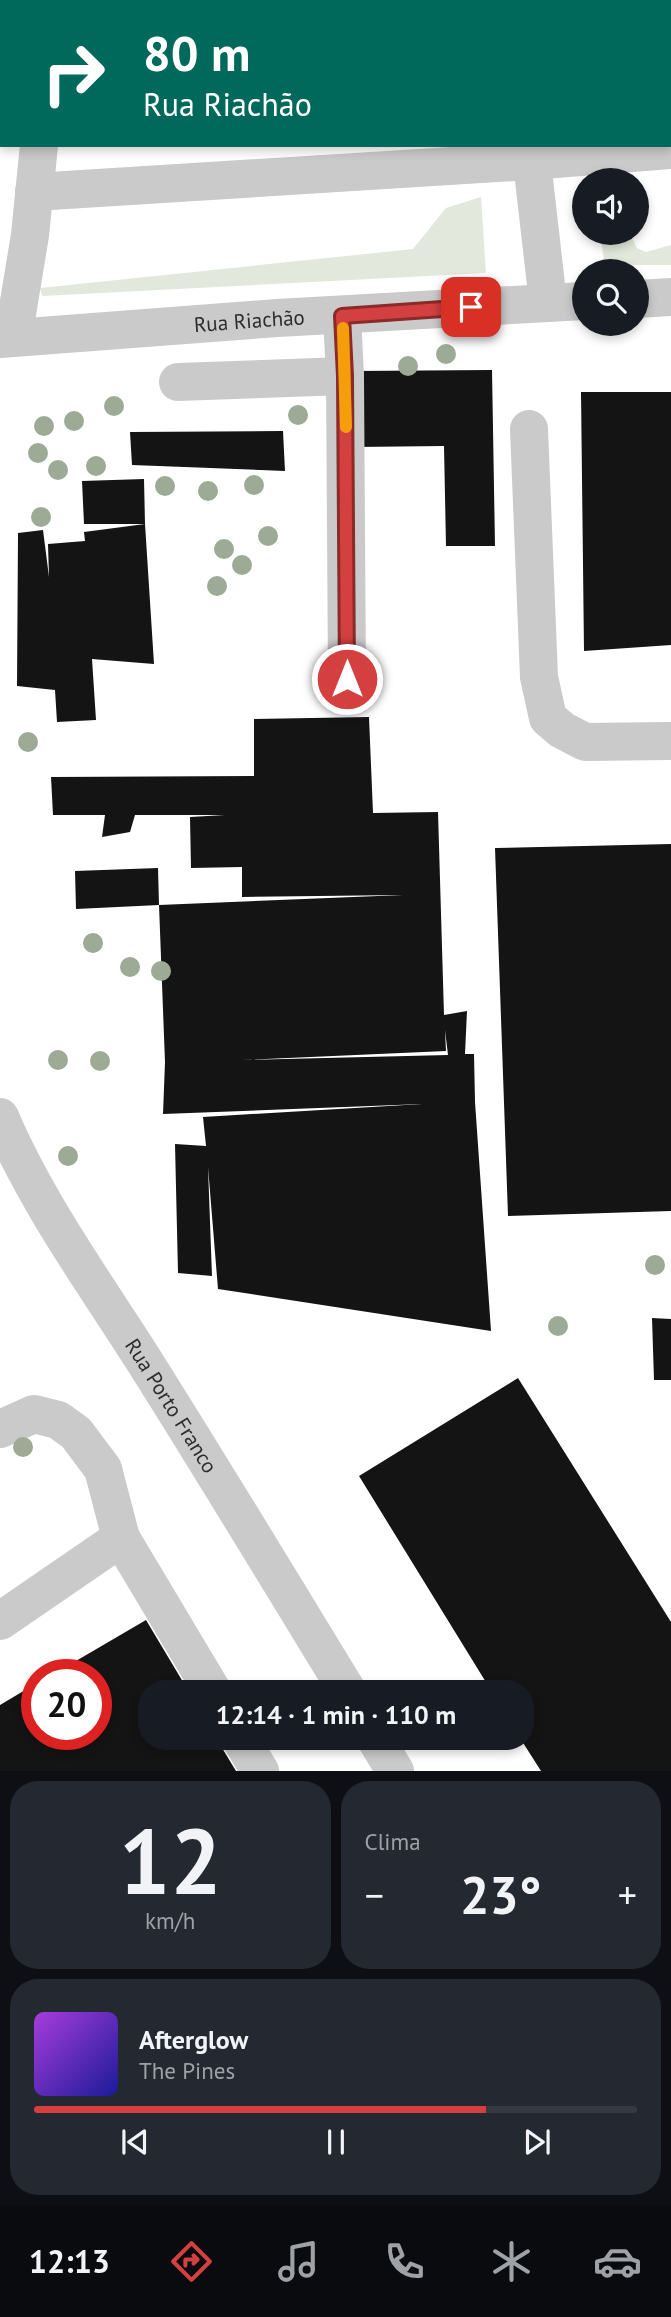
<!DOCTYPE html>
<html lang="pt">
<head>
<meta charset="utf-8">
<style>
	:root { --surface:#171b24; --page:#242831; --text:#f1f3f6; --muted:#9ea1a6; --line:#363941; --accent:#d4403f }
	body { margin:0; font-family:"PT Sans",sans-serif; background:var(--page); color:var(--text); height:100vh; display:flex; flex-direction:column; font-size:26px; white-space:nowrap }
	* { box-sizing:border-box; margin:0 }
	p { font-size:23px; color:var(--muted) }
	.icon { flex:none; width:38px; height:38px; fill:none; stroke:currentColor; stroke-width:2; stroke-linecap:round; stroke-linejoin:round }
	.map { position:relative; height:1771px; overflow:hidden }
	.side { display:flex; flex-direction:column; gap:10px; padding:10px; background:#0d0f14; flex:1 }
	.side>* { flex:none }
	.hud { position:absolute; left:0px; top:0px; width:672px; height:147px; box-shadow:0 4px 10px #0003; background:#00695c; color:#fff; overflow:hidden }
	.controls { position:absolute; left:572px; top:168px; display:grid; gap:14px }
	.controls a { display:grid; place-items:center; width:77px; height:77px; border-radius:50%; background:var(--surface); box-shadow:0 4px 10px #0003; font-size:35px }
	.speed { position:absolute; left:21px; top:1659px; display:flex; gap:14px; font-size:35px; font-weight:700; text-align:center }
	.speed>* { display:grid; place-content:center; width:91px; height:91px; border-radius:50%; background:var(--surface); box-shadow:0 4px 10px #0003; line-height:1 }
	.speed .limit { border:10px solid #d22; background:#fff; color:#111 }
	.pin { position:absolute; display:grid; place-items:center; width:60px; height:60px; color:#fff; margin:-30px; border-radius:14px; box-shadow:0 4px 10px #0006 }
	.me { position:absolute; width:77px; margin:-38px; rotate:0deg; stroke-linejoin:round; filter:drop-shadow(0 0 5px #0008) }
	.turn { display:flex; align-items:center; gap:24px; height:147px; padding:0 28px; font-size:32px }
	.turn .icon { width:91px; height:91px; stroke-width:2.5 }
	.turn b { display:block; font-size:49px; line-height:60px }
	.big { font-size:52px; font-weight:800; line-height:1.1 }
	.side .tile { flex:1; display:flex; flex-direction:column; justify-content:center; gap:10px; min-width:0; padding:0 24px; border-radius:28px; background:var(--page) }
	.side .dial { align-items:center; gap:0 }
	.dial b { font-size:91px; line-height:1 }
	.song { display:flex; align-items:center; gap:21px }
	.cover { width:84px; height:84px; border-radius:10px; background:linear-gradient(135deg,hsl(280 70% 55%),hsl(240 70% 35%)) }
	.played { height:7px; border-radius:4px; background:linear-gradient(90deg,var(--accent) 75%,var(--line) 75%) }
	.keys { display:flex; justify-content:space-around; direction:ltr }
	.heat { display:flex; justify-content:space-between; align-items:center; font-size:38px; direction:ltr }
	.side .tiles { flex:1; display:grid; gap:10px; grid-template-columns:1fr 1fr }
	.tile:last-child { grid-column:span 2 }
	.trip { position:absolute; left:138px; top:1680px; width:396px; height:70px; border-radius:28px; background:var(--surface); box-shadow:0 4px 10px #0003; font-weight:800; line-height:70px; text-align:center }
	.tabs { display:flex; height:112px; justify-content:space-around; align-items:center; background:#090b0e; color:var(--muted) }
	.tabs .icon { width:49px; height:49px }
	.tabs .current { color:var(--accent) }
	.tabs b { font-size:32px; color:var(--text) }
	.map>svg:first-child { display:block }
	.green { fill:#e2e9dc }
	.building { fill:#141414; fill-rule:evenodd }
	.lines { fill:none; stroke-linecap:round; stroke-linejoin:round }
	.minor { stroke:#cacaca; stroke-width:38 }
	.tree { fill:#9daa95 }
	.route-casing { stroke:#8a2a29; stroke-width:18 }
	.route { stroke:#d4403f; stroke-width:12 }
	.slow { stroke:#f59e0b; stroke-width:12 }
	.labels { text-anchor:middle; dominant-baseline:central; stroke-width:7; stroke-linejoin:round; paint-order:stroke }
	.street-label { font-size:21px; fill:#2d2d2d; stroke:#fff }
</style>
</head>
<body>
<div class="map">
<svg width="671" height="1771" viewBox="0 0 671 1771">
	<rect width="100%" height="100%" fill="#fff"/>
	<path class="green" d="M481,197L486,273L42,296L40,288L413,249L446,208Z
		M600,233H629L637,248L646,252L671,245V265H610L604,260Z"/>
	<path class="building" d="M492,370L495,546H446L444,446L355,447L354,371Z
		M581,392H671V645L584,651Z
		M283,431L285,471L132,465L130,432Z
		M144,479L145,524H84L82,481Z
		M145,524L154,664L92,659L96,720L57,722L55,690L17,686L18,533L43,530L49,577L48,544L85,541L84,532Z
		M369,717L373,813L438,812L444,1015L467,1011L465,1054H474L475,1102L491,1331L218,1289L208,1167L212,1276L178,1273L175,1144L206,1146L203,1117L422,1104L163,1114L165,1062L159,905L76,909L75,871L158,868L159,905L403,895L242,897V867L191,868L190,817L225,815H135L130,832L102,837L105,815H53L51,777L254,776V719ZM445,1030L448,1055L240,1060L446,1051Z
		M671,844V1211L508,1216L495,848Z
		M652,1318L671,1319V1380H654Z
		M518,1378L671,1622V1771H541L520,1738L522,1692H492L359,1476Z
		M146,1620L189,1692H150V1738H216L236,1771H0V1705L37,1683V1734H96V1675H52Z"/>
	<g class="lines">
		<g class="minor">
			<path d="M517,0V2"/>
			<path d="M615,0V2"/>
			<path d="M45,2V0"/>
			<path d="M670,44H671"/>
			<path d="M530,145L548,302"/>
			<path d="M34,192L531,161L671,150"/>
			<path d="M637,299L671,297"/>
			<path d="M342,316L345,376L347,679"/>
			<path d="M17,337L16,320L30,235L39,145"/>
			<path id="s1" d="M0,339L277,318L584,301"/>
			<path d="M178,382L345,376"/>
			<path d="M529,429L539,677L548,718L562,730L585,742L671,741"/>
			<path id="s2" d="M0,1117C38,1206 97,1286 148,1367C216,1475 282,1584 348,1692"/>
			<path d="M0,1429L34,1414L58,1420L76,1433L103,1469L121,1538L213,1692"/>
			<path d="M0,1621L121,1538"/>
			<path d="M240,1738L260,1771"/>
			<path d="M375,1738L395,1771"/>
		</g>
	</g>
	<g class="tree">
		<circle cx="446" cy="354" r="10"/>
		<circle cx="408" cy="366" r="10"/>
		<circle cx="114" cy="406" r="10"/>
		<circle cx="298" cy="415" r="10"/>
		<circle cx="74" cy="421" r="10"/>
		<circle cx="44" cy="426" r="10"/>
		<circle cx="38" cy="453" r="10"/>
		<circle cx="96" cy="466" r="10"/>
		<circle cx="58" cy="470" r="10"/>
		<circle cx="254" cy="485" r="10"/>
		<circle cx="165" cy="486" r="10"/>
		<circle cx="208" cy="491" r="10"/>
		<circle cx="41" cy="517" r="10"/>
		<circle cx="268" cy="536" r="10"/>
		<circle cx="224" cy="549" r="10"/>
		<circle cx="242" cy="565" r="10"/>
		<circle cx="217" cy="586" r="10"/>
		<circle cx="28" cy="742" r="10"/>
		<circle cx="93" cy="943" r="10"/>
		<circle cx="130" cy="967" r="10"/>
		<circle cx="161" cy="971" r="10"/>
		<circle cx="58" cy="1060" r="10"/>
		<circle cx="100" cy="1061" r="10"/>
		<circle cx="68" cy="1156" r="10"/>
		<circle cx="655" cy="1265" r="10"/>
		<circle cx="558" cy="1326" r="10"/>
		<circle cx="23" cy="1447" r="10"/>
	</g>
	<g class="lines">
		<defs>
			<path id="route" d="M347,679L345,376L342,316L471,307"/>
		</defs>
		<use href="#route" class="route-casing"/>
		<use href="#route" class="route"/>
		<path class="slow" d="M343,328L346,427"/>
	</g>
	<g class="labels">
		<g class="street-label">
			<text stroke="none"><textPath href="#s1" startOffset="250">Rua Riachão</textPath></text>
			<text stroke="none"><textPath href="#s2" startOffset="336">Rua Porto Franco</textPath></text>
		</g>
	</g>
</svg>
<div class="controls">
<a><svg class="icon" aria-label="sound" viewBox="0 0 24 24"><path d="M4 9h4l5-4v14l-5-4H4zM17 9q2 3 0 6"/></svg></a>
<a><svg class="icon" aria-label="search" viewBox="0 0 24 24"><circle cx="10" cy="10" r="6"/><path d="M15 15l6 6"/></svg></a>
</div>
<div class="speed"><div class="limit">20</div></div>
<div class="pin" style="left:471px;top:307px;background:#d93025"><svg class="icon" aria-label="arrive" viewBox="0 0 24 24"><path d="M6 21V4h12l-3 4 3 4H6"/></svg></div>
<svg class="me" style="left:347px;top:679px" viewBox="-20 -20 40 40"><circle r="17" fill="#d4403f" stroke="#fff" stroke-width="3"/><path d="M0-11L8 9 0 5-8 9z" fill="#fff"/></svg>
<div class="trip">12:14 · 1 min · 110 m</div>
<div class="hud">
<div class="turn"><svg class="icon" aria-label="right" viewBox="0 0 24 24"><path d="M7 20v-9h11M14 6l5 5-5 5"/></svg><div><b>80 m</b>Rua Riachão</div></div>
</div>
</div>
<section class="side">
<div class="tiles">
<div class="tile dial"><b>12</b><p>km/h</p></div>
<div class="tile"><p>Clima</p>
<div class="heat"><a>−</a><b class="big">23°</b><a>+</a></div>
</div>
<div class="tile">
<div class="song"><i class="cover"></i><div><b>Afterglow</b><p>The Pines</p></div></div>
<div class="played"></div>
<div class="keys"><svg class="icon" aria-label="previous" viewBox="0 0 24 24"><path d="M18 5L8 12l10 7zM5 5v14"/></svg><svg class="icon" aria-label="pause" viewBox="0 0 24 24"><path d="M8 5v14M16 5v14"/></svg><svg class="icon" aria-label="next" viewBox="0 0 24 24"><path d="M6 5l10 7-10 7zM19 5v14"/></svg></div>
</div>
</div>
</section>
<nav class="tabs">
<b>12:13</b>
<svg class="icon current" aria-label="directions" viewBox="0 0 24 24"><path d="M12 3l9 9-9 9-9-9zM9 14v-3h6M13 9l2 2-2 2"/></svg>
<svg class="icon" aria-label="music" viewBox="0 0 24 24"><path d="M9 18V5l10-2v13"/><circle cx="6" cy="18" r="3"/><circle cx="16" cy="16" r="3"/></svg>
<svg class="icon" aria-label="phone" viewBox="0 0 24 24"><path d="M5 4h4l2 5-3 2q2 4 5 5l2-3 5 2v4C11 20 4 13 5 4z"/></svg>
<svg class="icon" aria-label="climate" viewBox="0 0 24 24"><path d="M12 3v18M4 7l16 10M4 17L20 7"/></svg>
<svg class="icon" aria-label="car" viewBox="0 0 24 24"><path d="M5 17H2v-5l4-1 3-4h7l3 4 3 1v5h-3M9 17h6M6 11h13"/><circle cx="7" cy="17" r="2"/><circle cx="17" cy="17" r="2"/></svg>
</nav>
</body>
</html>
